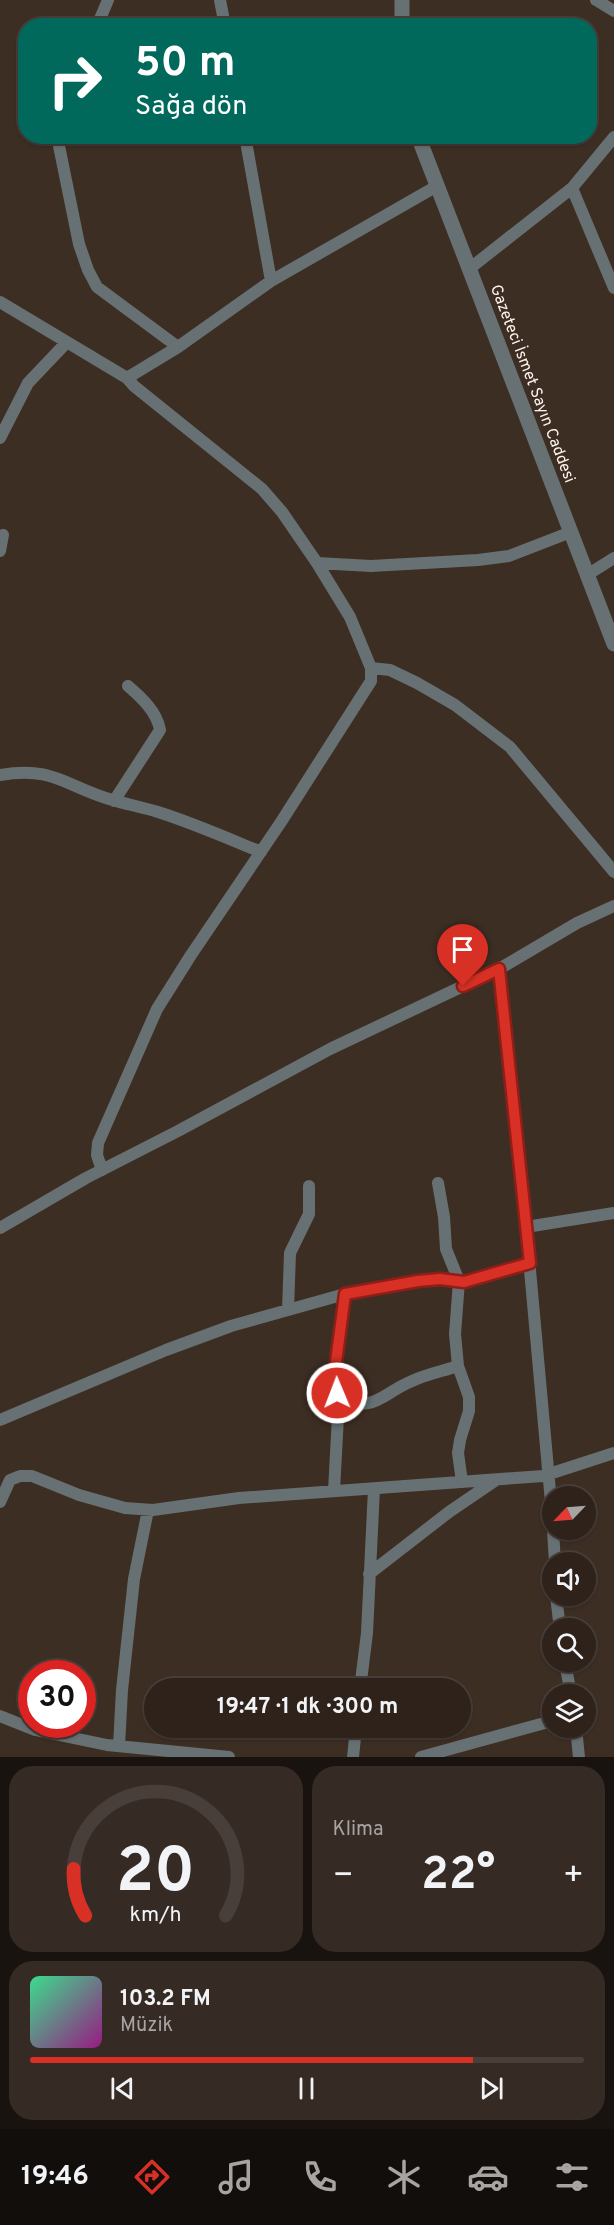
<!DOCTYPE html>
<html lang="tr">
<head>
<meta charset="utf-8">
<style>
	:root { --surface:#2e221b; --page:#362a24; --text:#f1f3f6; --muted:#a7a4a3; --line:#493f3a; --accent:#d93025 }
	body { margin:0; font-family:Overpass,sans-serif; background:var(--page); color:var(--text); height:100vh; display:flex; flex-direction:column; font-size:22px; white-space:nowrap }
	* { box-sizing:border-box; margin:0 }
	p { font-size:20px; color:var(--muted) }
	.icon { flex:none; width:33px; height:33px; fill:none; stroke:currentColor; stroke-width:2; stroke-linecap:round; stroke-linejoin:round }
	.map { position:relative; height:1757px; overflow:hidden }
	.panel { display:flex; flex-direction:column; gap:9px; padding:9px; background:#19130f; flex:1 }
	.panel>* { flex:none }
	.top-card { position:absolute; left:18px; top:18px; width:579px; height:126px; border-radius:24px; box-shadow:0 2px 4px #0004,0 0 0 2px var(--line); background:#00695c; color:#fff; overflow:hidden }
	.needle { width:39px; rotate:245deg }
	.controls { position:absolute; left:542px; top:1486px; display:grid; gap:12px }
	.controls a { display:grid; place-items:center; width:54px; height:54px; border-radius:50%; background:var(--surface); box-shadow:0 2px 4px #0004,0 0 0 2px var(--line); font-size:30px }
	.speed { position:absolute; left:18px; top:1660px; display:flex; gap:12px; font-size:30px; font-weight:700; text-align:center }
	.speed>* { display:grid; place-content:center; width:78px; height:78px; border-radius:50%; background:var(--surface); box-shadow:0 2px 4px #0004,0 0 0 2px var(--line); line-height:1 }
	.speed .limit { border:9px solid #d22; background:#fff; color:#111 }
	.pin { position:absolute; display:grid; place-items:center; width:51px; height:51px; color:#fff; margin:-62px -26px; border-radius:50% 50% 50% 0; rotate:-45deg; box-shadow:0 0 6px #0007 }
	.pin .icon { rotate:45deg }
	.me { position:absolute; width:66px; margin:-33px; rotate:359deg; stroke-linejoin:round; filter:drop-shadow(0 0 4px #0008) }
	.turn { display:flex; align-items:center; gap:21px; height:126px; padding:0 18px; font-size:27px }
	.turn .icon { width:78px; height:78px; stroke-width:2.5 }
	.turn b { display:block; font-size:42px; line-height:51px }
	.big { font-size:45px; font-weight:700; line-height:1.1 }
	.panel .widget { flex:1; display:flex; flex-direction:column; justify-content:center; gap:9px; min-width:0; padding:0 21px; border-radius:24px; background:var(--page) }
	.panel .dial { align-items:center; gap:0 }
	.dial svg { height:156px; overflow:visible; fill:none; stroke:var(--line); stroke-width:7; stroke-linecap:round; text-anchor:middle }
	.dial text { fill:var(--text); stroke:none }
	.song { display:flex; align-items:center; gap:18px }
	.cover { width:72px; height:72px; border-radius:9px; background:linear-gradient(135deg,hsl(150 70% 55%),hsl(310 70% 35%)) }
	.played { height:6px; border-radius:3px; background:linear-gradient(90deg,var(--accent) 80%,var(--line) 80%) }
	.keys { display:flex; justify-content:space-around; direction:ltr }
	.heat { display:flex; justify-content:space-between; align-items:center; font-size:33px; direction:ltr }
	.panel .tiles { flex:1; display:grid; gap:9px; grid-template-columns:1fr 1fr }
	.widget:last-child { grid-column:span 2 }
	.trip { position:absolute; left:144px; top:1678px; width:327px; height:60px; border-radius:30px; background:var(--surface); box-shadow:0 2px 4px #0004,0 0 0 2px var(--line); font-weight:700; line-height:60px; text-align:center }
	.tab-bar { display:flex; height:96px; justify-content:space-around; align-items:center; background:#120e0b; color:var(--muted) }
	.tab-bar .icon { width:42px; height:42px }
	.tab-bar .active { color:var(--accent) }
	.tab-bar b { font-size:27px; color:var(--text) }
	.map>svg:first-child { display:block }
	.lines { fill:none; stroke-linecap:round; stroke-linejoin:round }
	.minor { stroke:#677173; stroke-width:12 }
	.tertiary { stroke:#677173; stroke-width:15 }
	.route-casing { stroke:#8d1f18; stroke-width:15 }
	.route { stroke:#d93025; stroke-width:10 }
	.labels { text-anchor:middle; dominant-baseline:central; stroke-width:4.5; stroke-linejoin:round; paint-order:stroke }
	.street-label { font-size:16px; fill:#fdf2ec; stroke:#3d2e24 }
</style>
</head>
<body>
<div class="map">
<svg width="614" height="1757" viewBox="0 0 614 1757">
	<rect width="100%" height="100%" fill="#3d2e24"/>
	<g class="lines">
		<path class="minor" d="M220,0L225,26
			M596,0L614,11
			M97,26L108,0
			M57,136L79,244L88,270L97,287L178,347
			M245,136L271,281
			M572,188L614,288
			M469,269L572,188L614,137
			M0,302L127,378L178,347L271,281L437,186
			M0,438L28,383L67,342
			M0,551L3,535
			M317,563L371,566L478,560L509,556L571,532
			M587,575L614,558
			M371,668L390,670L417,683L455,705L510,747L614,872
			M0,775C52,766 64,785 109,799C125,804 142,807 158,812C193,823 227,838 261,852
			M114,801L160,730C157,712 142,698 128,686
			M499,969L527,1237L552,1513
			M102,1170L97,1155L98,1143L157,1009L191,955L281,822L371,681V668L350,617L317,563L282,512L262,489L134,386L127,378
			M438,1183L444,1217L446,1249L459,1281L455,1334L458,1366L469,1397V1411L460,1440L458,1453L462,1482
			M526,1227L614,1213
			M0,1228L86,1178L178,1131L330,1049L499,969L577,923L614,906
			M288,1310L290,1253L309,1214V1186
			M337,1400C379,1411 379,1395 412,1381C427,1374 443,1371 458,1366
			M0,1420L166,1350L231,1326L345,1294L418,1281L439,1279L464,1282L530,1263
			M334,1491L338,1416L336,1362L345,1294
			M0,1502L10,1480L20,1476H32L79,1495L125,1508L153,1510L239,1498L543,1476L614,1453
			M553,1530L555,1563
			M369,1574L449,1512L496,1480
			M556,1596L560,1629
			M565,1662L571,1695
			M360,1689L367,1633L374,1489
			M0,1716L35,1730L107,1745L229,1757
			M576,1728L579,1757
			M119,1746L122,1690L134,1579L148,1510
			M353,1757L356,1728
			M421,1757L552,1721"/>
		<path class="tertiary" d="M402,26V0
			M418,136L614,644"/>
	</g>
	<g class="lines">
		<defs>
			<path id="route" d="M337,1393L336,1362L345,1294L418,1281L440,1279L464,1282L530,1263L499,969L463,986"/>
		</defs>
		<use href="#route" class="route-casing"/>
		<use href="#route" class="route"/>
	</g>
	<g class="labels">
		<g class="street-label">
			<text transform="translate(532 384) rotate(69)">Gazeteci İsmet Sayın Caddesi</text>
		</g>
	</g>
</svg>
<div class="controls">
<a><svg class="needle" viewBox="-14 -14 28 28"><path d="M0-13l5 13h-10z" fill="#e53935"/><path d="M0 13l5-13h-10z" fill="#a7a4a3"/></svg></a>
<a><svg class="icon" aria-label="sound" viewBox="0 0 24 24"><path d="M4 9h4l5-4v14l-5-4H4zM17 9q2 3 0 6"/></svg></a>
<a><svg class="icon" aria-label="search" viewBox="0 0 24 24"><circle cx="10" cy="10" r="6"/><path d="M15 15l6 6"/></svg></a>
<a><svg class="icon" aria-label="layers" viewBox="0 0 24 24"><path d="M12 4l9 5-9 5-9-5zM3 14l9 5 9-5"/></svg></a>
</div>
<div class="speed"><div class="limit">30</div></div>
<div class="pin" style="left:463px;top:986px;background:#d93025"><svg class="icon" aria-label="arrive" viewBox="0 0 24 24"><path d="M6 21V4h12l-3 4 3 4H6"/></svg></div>
<svg class="me" style="left:337px;top:1393px" viewBox="-20 -20 40 40"><circle r="17" fill="#d93025" stroke="#fff" stroke-width="3"/><path d="M0-11L8 9 0 5-8 9z" fill="#fff"/></svg>
<div class="trip">19:47 · 1 dk · 300 m</div>
<div class="top-card">
<div class="turn"><svg class="icon" aria-label="right" viewBox="0 0 24 24"><path d="M7 20v-9h11M14 6l5 5-5 5"/></svg><div><b>50 m</b>Sağa dön</div></div>
</div>
</div>
<section class="panel">
<div class="tiles">
<div class="widget dial"><svg viewBox="0 0 100 80">
<path d="M14 69A42 42 0 1 1 86 69"/>
<path d="M14 69A42 42 0 0 1 8 45" stroke="#d93025"/>
<text x="50" y="56" font-size="32" font-weight="700">20</text>
<text x="50" y="72" font-size="11">km/h</text>
</svg></div>
<div class="widget"><p>Klima</p>
<div class="heat"><a>−</a><b class="big">22°</b><a>+</a></div>
</div>
<div class="widget">
<div class="song"><i class="cover"></i><div><b>103.2 FM</b><p>Müzik</p></div></div>
<div class="played"></div>
<div class="keys"><svg class="icon" aria-label="previous" viewBox="0 0 24 24"><path d="M18 5L8 12l10 7zM5 5v14"/></svg><svg class="icon" aria-label="pause" viewBox="0 0 24 24"><path d="M8 5v14M16 5v14"/></svg><svg class="icon" aria-label="next" viewBox="0 0 24 24"><path d="M6 5l10 7-10 7zM19 5v14"/></svg></div>
</div>
</div>
</section>
<nav class="tab-bar">
<b>19:46</b>
<svg class="icon active" aria-label="directions" viewBox="0 0 24 24"><path d="M12 3l9 9-9 9-9-9zM9 14v-3h6M13 9l2 2-2 2"/></svg>
<svg class="icon" aria-label="music" viewBox="0 0 24 24"><path d="M9 18V5l10-2v13"/><circle cx="6" cy="18" r="3"/><circle cx="16" cy="16" r="3"/></svg>
<svg class="icon" aria-label="phone" viewBox="0 0 24 24"><path d="M5 4h4l2 5-3 2q2 4 5 5l2-3 5 2v4C11 20 4 13 5 4z"/></svg>
<svg class="icon" aria-label="climate" viewBox="0 0 24 24"><path d="M12 3v18M4 7l16 10M4 17L20 7"/></svg>
<svg class="icon" aria-label="car" viewBox="0 0 24 24"><path d="M5 17H2v-5l4-1 3-4h7l3 4 3 1v5h-3M9 17h6M6 11h13"/><circle cx="7" cy="17" r="2"/><circle cx="17" cy="17" r="2"/></svg>
<svg class="icon" aria-label="filters" viewBox="0 0 24 24"><path d="M4 7h16M4 17h16"/><circle cx="9" cy="7" r="2"/><circle cx="15" cy="17" r="2"/></svg>
</nav>
</body>
</html>
